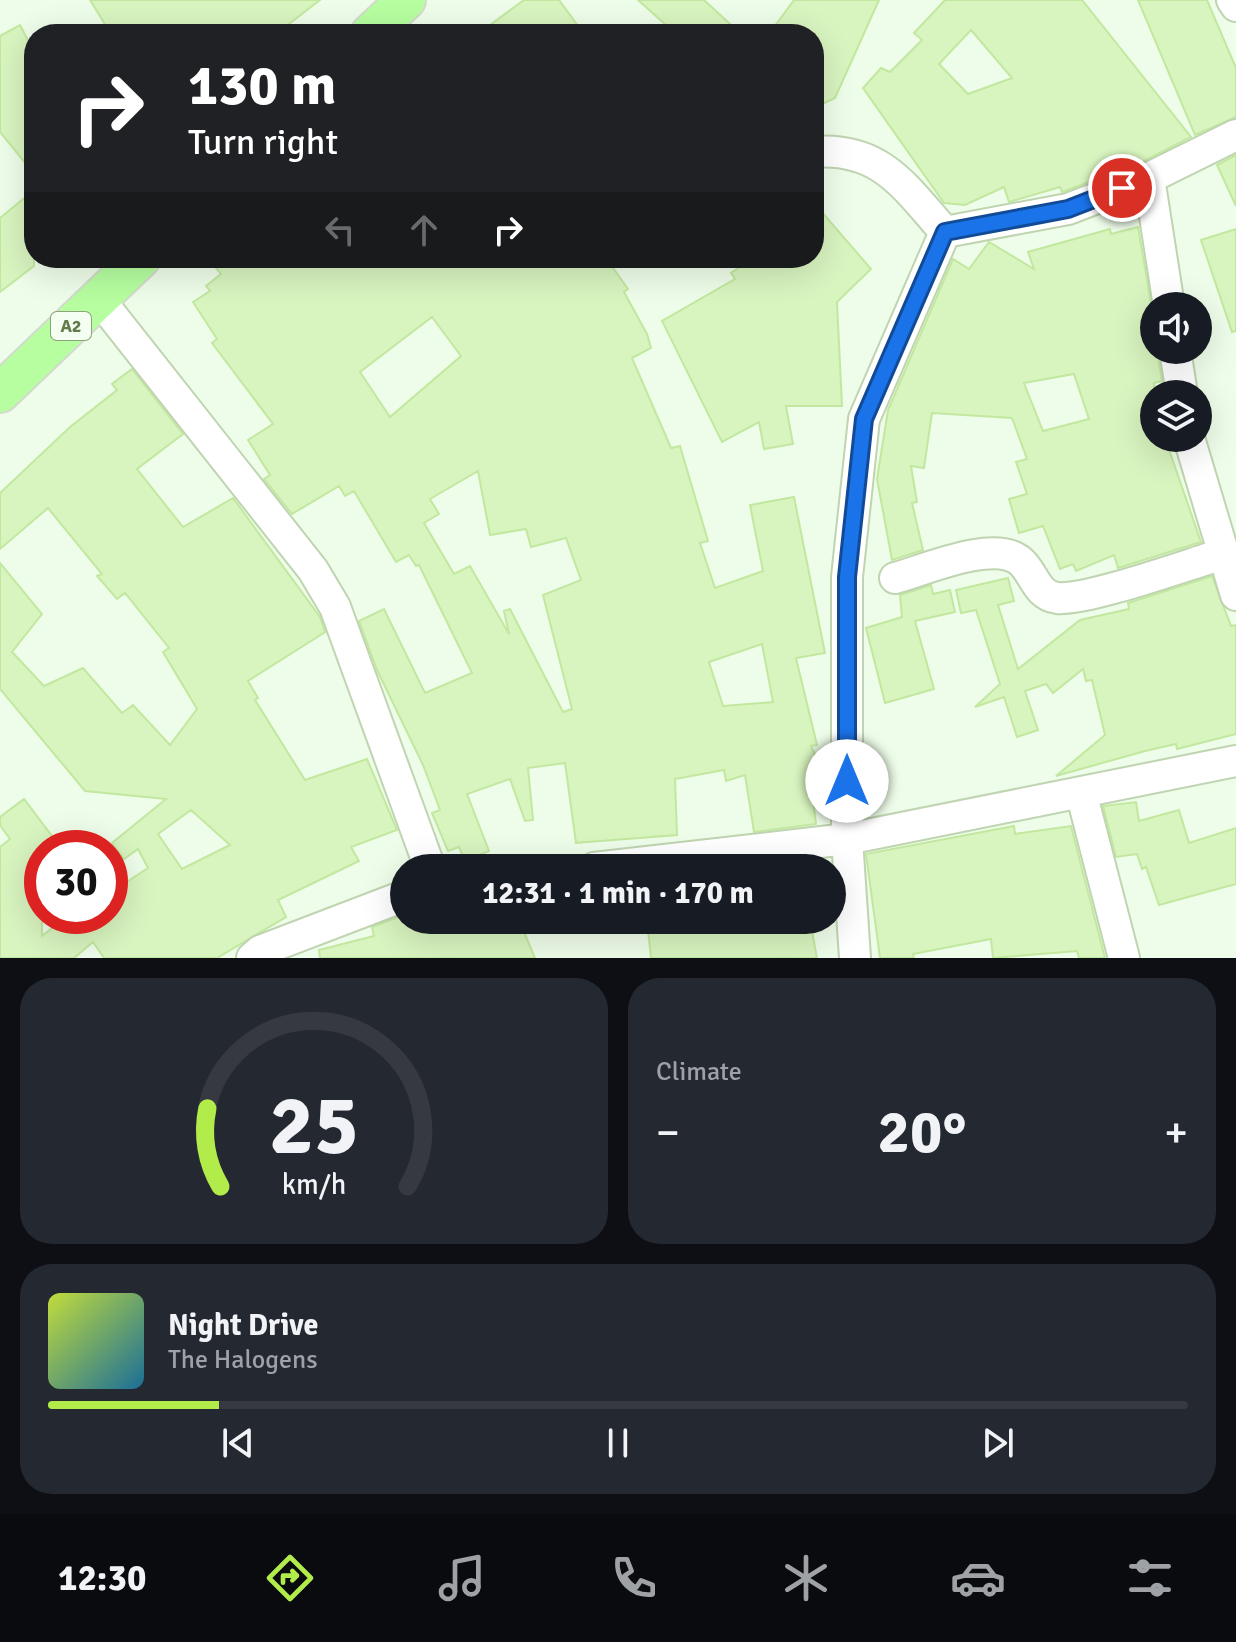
<!DOCTYPE html>
<html lang="en">
<head>
<meta charset="utf-8">
<style>
	:root { --surface:#171b24; --page:#242831; --text:#f1f3f6; --muted:#9ea1a6; --line:#363941; --accent:#b2ec4a }
	body { margin:0; font-family:Signika,sans-serif; background:var(--page); color:var(--text); height:100vh; display:flex; flex-direction:column; font-size:30px; white-space:nowrap }
	* { box-sizing:border-box; margin:0 }
	p { font-size:26px; color:var(--muted) }
	.icon { flex:none; width:44px; height:44px; fill:none; stroke:currentColor; stroke-width:2; stroke-linecap:round; stroke-linejoin:round }
	.map { position:relative; height:958px; overflow:hidden }
	.side { display:flex; flex-direction:column; gap:20px; padding:20px; background:#0d0f14; flex:1 }
	.side>* { flex:none }
	.top-card { position:absolute; left:24px; top:24px; width:800px; height:244px; border-radius:32px; box-shadow:0 8px 32px #0002; background:#202124; color:#fff; overflow:hidden }
	.controls { position:absolute; left:1140px; top:292px; display:grid; gap:16px }
	.controls a { display:grid; place-items:center; width:72px; height:72px; border-radius:50%; background:var(--surface); box-shadow:0 8px 32px #0002; font-size:40px }
	.speed { position:absolute; left:24px; top:830px; display:flex; gap:16px; font-size:40px; font-weight:700; text-align:center }
	.speed>* { display:grid; place-content:center; width:104px; height:104px; border-radius:50%; background:var(--surface); box-shadow:0 8px 32px #0002; line-height:1 }
	.speed .limit { border:12px solid #d22; background:#fff; color:#111 }
	.pin { position:absolute; display:grid; place-items:center; width:68px; height:68px; color:#fff; margin:-34px; border:4px solid #fff; border-radius:50%; box-shadow:0 2px 8px #0007 }
	.me { position:absolute; width:88px; margin:-44px; rotate:0deg; stroke-linejoin:round; filter:drop-shadow(0 0 6px #0008) }
	.turn { display:flex; align-items:center; gap:28px; height:168px; padding:0 32px; font-size:36px }
	.turn .icon { width:104px; height:104px; stroke-width:2.5 }
	.turn b { display:block; font-size:56px; line-height:68px }
	.lanes { display:flex; align-items:center; height:76px; padding:0 32px; background:#0003; justify-content:center; gap:40px; direction:ltr }
	.lanes .off { opacity:.35 }
	.big { font-size:60px; font-weight:700; line-height:1.1 }
	.side .widget { flex:1; display:flex; flex-direction:column; justify-content:center; gap:12px; min-width:0; padding:0 28px; border-radius:32px; background:var(--page) }
	.side .dial { align-items:center; gap:0 }
	.dial svg { height:208px; overflow:visible; fill:none; stroke:var(--line); stroke-width:7; stroke-linecap:round; text-anchor:middle }
	.dial text { fill:var(--text); stroke:none }
	.song { display:flex; align-items:center; gap:24px }
	.cover { width:96px; height:96px; border-radius:12px; background:linear-gradient(135deg,hsl(70 70% 55%),hsl(200 70% 35%)) }
	.played { height:8px; border-radius:4px; background:linear-gradient(90deg,var(--accent) 15%,var(--line) 15%) }
	.keys { display:flex; justify-content:space-around; direction:ltr }
	.heat { display:flex; justify-content:space-between; align-items:center; font-size:44px; direction:ltr }
	.side .tiles { flex:1; display:grid; gap:20px; grid-template-columns:1fr 1fr }
	.widget:last-child { grid-column:span 2 }
	.trip { position:absolute; left:390px; top:854px; width:456px; height:80px; border-radius:40px; background:var(--surface); box-shadow:0 8px 32px #0002; font-weight:700; line-height:80px; text-align:center }
	.dock { display:flex; height:128px; justify-content:space-around; align-items:center; background:#090b0e; color:var(--muted) }
	.dock .icon { width:56px; height:56px }
	.dock .selected { color:var(--accent) }
	.dock b { font-size:36px; color:var(--text) }
	.map>svg:first-child { display:block }
	.building { fill:#d8f4bf; stroke:#c2e89f; stroke-width:2; fill-rule:evenodd }
	.lines { fill:none; stroke-linecap:round; stroke-linejoin:round }
	.minor-casing { stroke:#bfd4b0; stroke-width:34 }
	.major-casing { stroke:#d3dacd; stroke-width:42 }
	.minor { stroke:#fff; stroke-width:30 }
	.major { stroke:#b6fea0; stroke-width:38 }
	.route-casing { stroke:#114b97; stroke-width:20 }
	.route { stroke:#1a73e8; stroke-width:14 }
	.labels { text-anchor:middle; dominant-baseline:central; stroke-width:6; stroke-linejoin:round; paint-order:stroke }
	.shield { fill:#f5fff1; stroke:#8fa27d; stroke-width:2 }
	.shield-label { font-size:18px; font-weight:bold; fill:#637a4b }
</style>
</head>
<body>
<div class="map">
<svg width="1236" height="958" viewBox="0 0 1236 958">
	<rect width="100%" height="100%" fill="#eefde9"/>
	<path class="building" d="M90,0H320L276,34H111Z
		M524,0H559L584,34H478Z
		M638,0H704L741,34H676Z
		M794,0H879L835,98L814,108V34H769Z
		M945,0H1082L1191,137L1142,162L1062,192L1060,187L1009,202L1004,187L965,205L944,203L863,88L881,68L890,72L922,40L914,33ZM971,30L1012,78L968,94L939,64Z
		M1138,0H1207L1236,68V117L1195,135Z
		M20,25L34,52V174L0,132V36Z
		M1236,155V206L1217,165Z
		M34,190V266L0,292V218Z
		M814,203L871,269L837,302L842,406H786L793,444L764,449L759,422L722,442L662,321L735,279L731,273L753,258H814Z
		M1138,227L1154,321V350H1157L1162,381L1154,383V438H1165L1201,542L1118,568L1114,555L1076,571L1073,564L1060,569L1043,526L1019,533L1009,499L1027,494L1016,462L1027,459L1012,418L932,413L924,468L911,466L917,502L912,503L923,550L892,560L877,479L888,410L953,259L969,269L989,242L1034,269L1028,252L1110,229L1111,234ZM1074,374L1089,419L1043,431L1024,383Z
		M1236,229V331L1232,332L1201,240Z
		M208,258H606L628,289L624,292L647,334L651,348L632,358L671,448L680,446L708,541L700,543L715,588L763,571L750,505L794,497L825,653L796,658L817,745L811,746L820,765L809,767L816,824L754,832L745,775L726,781L724,770L675,779L677,835L576,843L565,763L528,768L533,820L525,821L510,779L467,794L489,851L465,861L459,847L448,851L432,813L440,810L423,765L377,670L359,621L384,609L425,693L472,673L419,565L416,566L409,555L396,562L354,491L345,496L339,486L292,514L264,479L270,475L248,440L273,424L212,343L217,339L193,302L210,291L206,286L221,274ZM432,317L461,356L390,417L360,372ZM478,471L490,535L526,529L531,547L566,538L581,580L543,595L572,709L563,712L510,609L504,611L509,634L470,566L454,574L424,523L439,514L430,499ZM762,644L773,702L723,706L709,662Z
		M132,369L183,434L137,469L183,527L233,498L320,617L325,632L248,681L258,698L255,700L305,780L367,759L397,830L351,847L359,861L278,900L286,917L217,958H104L93,942L74,958H0V847L10,839L0,825V817L24,799L61,848H42V936L67,916H110V893L148,868L138,849L124,859L112,843L166,799L85,791L0,689V563L42,614L12,652L44,686L83,668L122,713L133,705L170,745L197,709L163,652L169,648L125,593L117,599L97,576L102,574L48,508L0,549V493L70,427L117,390L112,384ZM191,810L230,845L182,869L158,834Z
		M1212,576L1231,626L1236,625V734L1177,749L1176,744L1145,751L1056,776L1105,735L1092,680L1086,681L1083,669L1053,693L1046,684L1025,691L1038,730L1017,737L1004,697L975,707L1000,684L976,610L961,613L956,590L1008,578L1014,601L998,605L1018,669L1080,620L1129,609L1128,603Z
		M931,585L933,594L950,590L955,612L915,621L934,689L885,703L866,628L902,617L900,595Z
		M1136,802L1139,821L1179,810L1189,843L1236,828V884L1159,905L1146,867L1142,869L1137,854L1116,857L1103,806Z
		M1014,826L1015,834L1071,826L1105,958H1079L1077,951L993,958L991,939L913,954L914,958H880L866,854Z
		M404,915V920H519L535,958H320L319,950L374,936L372,927Z
		M647,920H810L817,958H651Z"/>
	<g class="lines">
		<defs>
			<path id="minor" d="M1232,0L1236,6
				M814,152C881,147 905,187 945,232L1068,209L1149,178L1236,135
				M1149,178L1169,306
				M99,299L313,570L335,607L430,868
				M1175,350L1182,394
				M1189,438L1236,595
				M895,578C925,570 992,540 1019,560C1034,571 1035,595 1057,598C1087,601 1189,564 1223,554
				M1081,792L1124,958
				M594,868L847,839L1236,761
				M252,958L260,951L404,896
				M855,958L847,839V577L864,419L945,232"/>
			<path id="major" d="M370,34L406,0
				M0,393L141,258"/>
		</defs>
		<use href="#minor" class="minor-casing"/>
		<use href="#major" class="major-casing"/>
		<use href="#minor" class="minor"/>
		<use href="#major" class="major"/>
	</g>
	<g class="lines">
		<defs>
			<path id="route" d="M847,781V577L864,419L945,232L1068,209L1122,188"/>
		</defs>
		<use href="#route" class="route-casing"/>
		<use href="#route" class="route"/>
	</g>
	<g class="labels">
		<rect class="shield" x="51" y="312" width="40" height="28" rx="6"/>
		<g class="shield-label">
			<text x="71" y="326">A2</text>
		</g>
	</g>
</svg>
<div class="controls">
<a><svg class="icon" aria-label="sound" viewBox="0 0 24 24"><path d="M4 9h4l5-4v14l-5-4H4zM17 9q2 3 0 6"/></svg></a>
<a><svg class="icon" aria-label="layers" viewBox="0 0 24 24"><path d="M12 4l9 5-9 5-9-5zM3 14l9 5 9-5"/></svg></a>
</div>
<div class="speed"><div class="limit">30</div></div>
<div class="pin" style="left:1122px;top:188px;background:#d93025"><svg class="icon" aria-label="arrive" viewBox="0 0 24 24"><path d="M6 21V4h12l-3 4 3 4H6"/></svg></div>
<svg class="me" style="left:847px;top:781px" viewBox="-20 -20 40 40"><circle r="19" fill="#fff"/><path d="M0-13L10 11 0 6-10 11z" fill="#1a73e8"/></svg>
<div class="trip">12:31 · 1 min · 170 m</div>
<div class="top-card">
<div class="turn"><svg class="icon" aria-label="right" viewBox="0 0 24 24"><path d="M7 20v-9h11M14 6l5 5-5 5"/></svg><div><b>130 m</b>Turn right</div></div>
<div class="lanes"><svg class="icon off" aria-label="left" viewBox="0 0 24 24"><path d="M17 20v-9H6M10 6l-5 5 5 5"/></svg><svg class="icon off" aria-label="ahead" viewBox="0 0 24 24"><path d="M12 20V5M6 11l6-6 6 6"/></svg><svg class="icon" aria-label="right" viewBox="0 0 24 24"><path d="M7 20v-9h11M14 6l5 5-5 5"/></svg></div>
</div>
</div>
<section class="side">
<div class="tiles">
<div class="widget dial"><svg viewBox="0 0 100 80">
<path d="M14 69A42 42 0 1 1 86 69"/>
<path d="M14 69A42 42 0 0 1 9 39" stroke="#b2ec4a"/>
<text x="50" y="56" font-size="32" font-weight="700">25</text>
<text x="50" y="72" font-size="11">km/h</text>
</svg></div>
<div class="widget"><p>Climate</p>
<div class="heat"><a>−</a><b class="big">20°</b><a>+</a></div>
</div>
<div class="widget">
<div class="song"><i class="cover"></i><div><b>Night Drive</b><p>The Halogens</p></div></div>
<div class="played"></div>
<div class="keys"><svg class="icon" aria-label="previous" viewBox="0 0 24 24"><path d="M18 5L8 12l10 7zM5 5v14"/></svg><svg class="icon" aria-label="pause" viewBox="0 0 24 24"><path d="M8 5v14M16 5v14"/></svg><svg class="icon" aria-label="next" viewBox="0 0 24 24"><path d="M6 5l10 7-10 7zM19 5v14"/></svg></div>
</div>
</div>
</section>
<nav class="dock">
<b>12:30</b>
<svg class="icon selected" aria-label="directions" viewBox="0 0 24 24"><path d="M12 3l9 9-9 9-9-9zM9 14v-3h6M13 9l2 2-2 2"/></svg>
<svg class="icon" aria-label="music" viewBox="0 0 24 24"><path d="M9 18V5l10-2v13"/><circle cx="6" cy="18" r="3"/><circle cx="16" cy="16" r="3"/></svg>
<svg class="icon" aria-label="phone" viewBox="0 0 24 24"><path d="M5 4h4l2 5-3 2q2 4 5 5l2-3 5 2v4C11 20 4 13 5 4z"/></svg>
<svg class="icon" aria-label="climate" viewBox="0 0 24 24"><path d="M12 3v18M4 7l16 10M4 17L20 7"/></svg>
<svg class="icon" aria-label="car" viewBox="0 0 24 24"><path d="M5 17H2v-5l4-1 3-4h7l3 4 3 1v5h-3M9 17h6M6 11h13"/><circle cx="7" cy="17" r="2"/><circle cx="17" cy="17" r="2"/></svg>
<svg class="icon" aria-label="filters" viewBox="0 0 24 24"><path d="M4 7h16M4 17h16"/><circle cx="9" cy="7" r="2"/><circle cx="15" cy="17" r="2"/></svg>
</nav>
</body>
</html>
